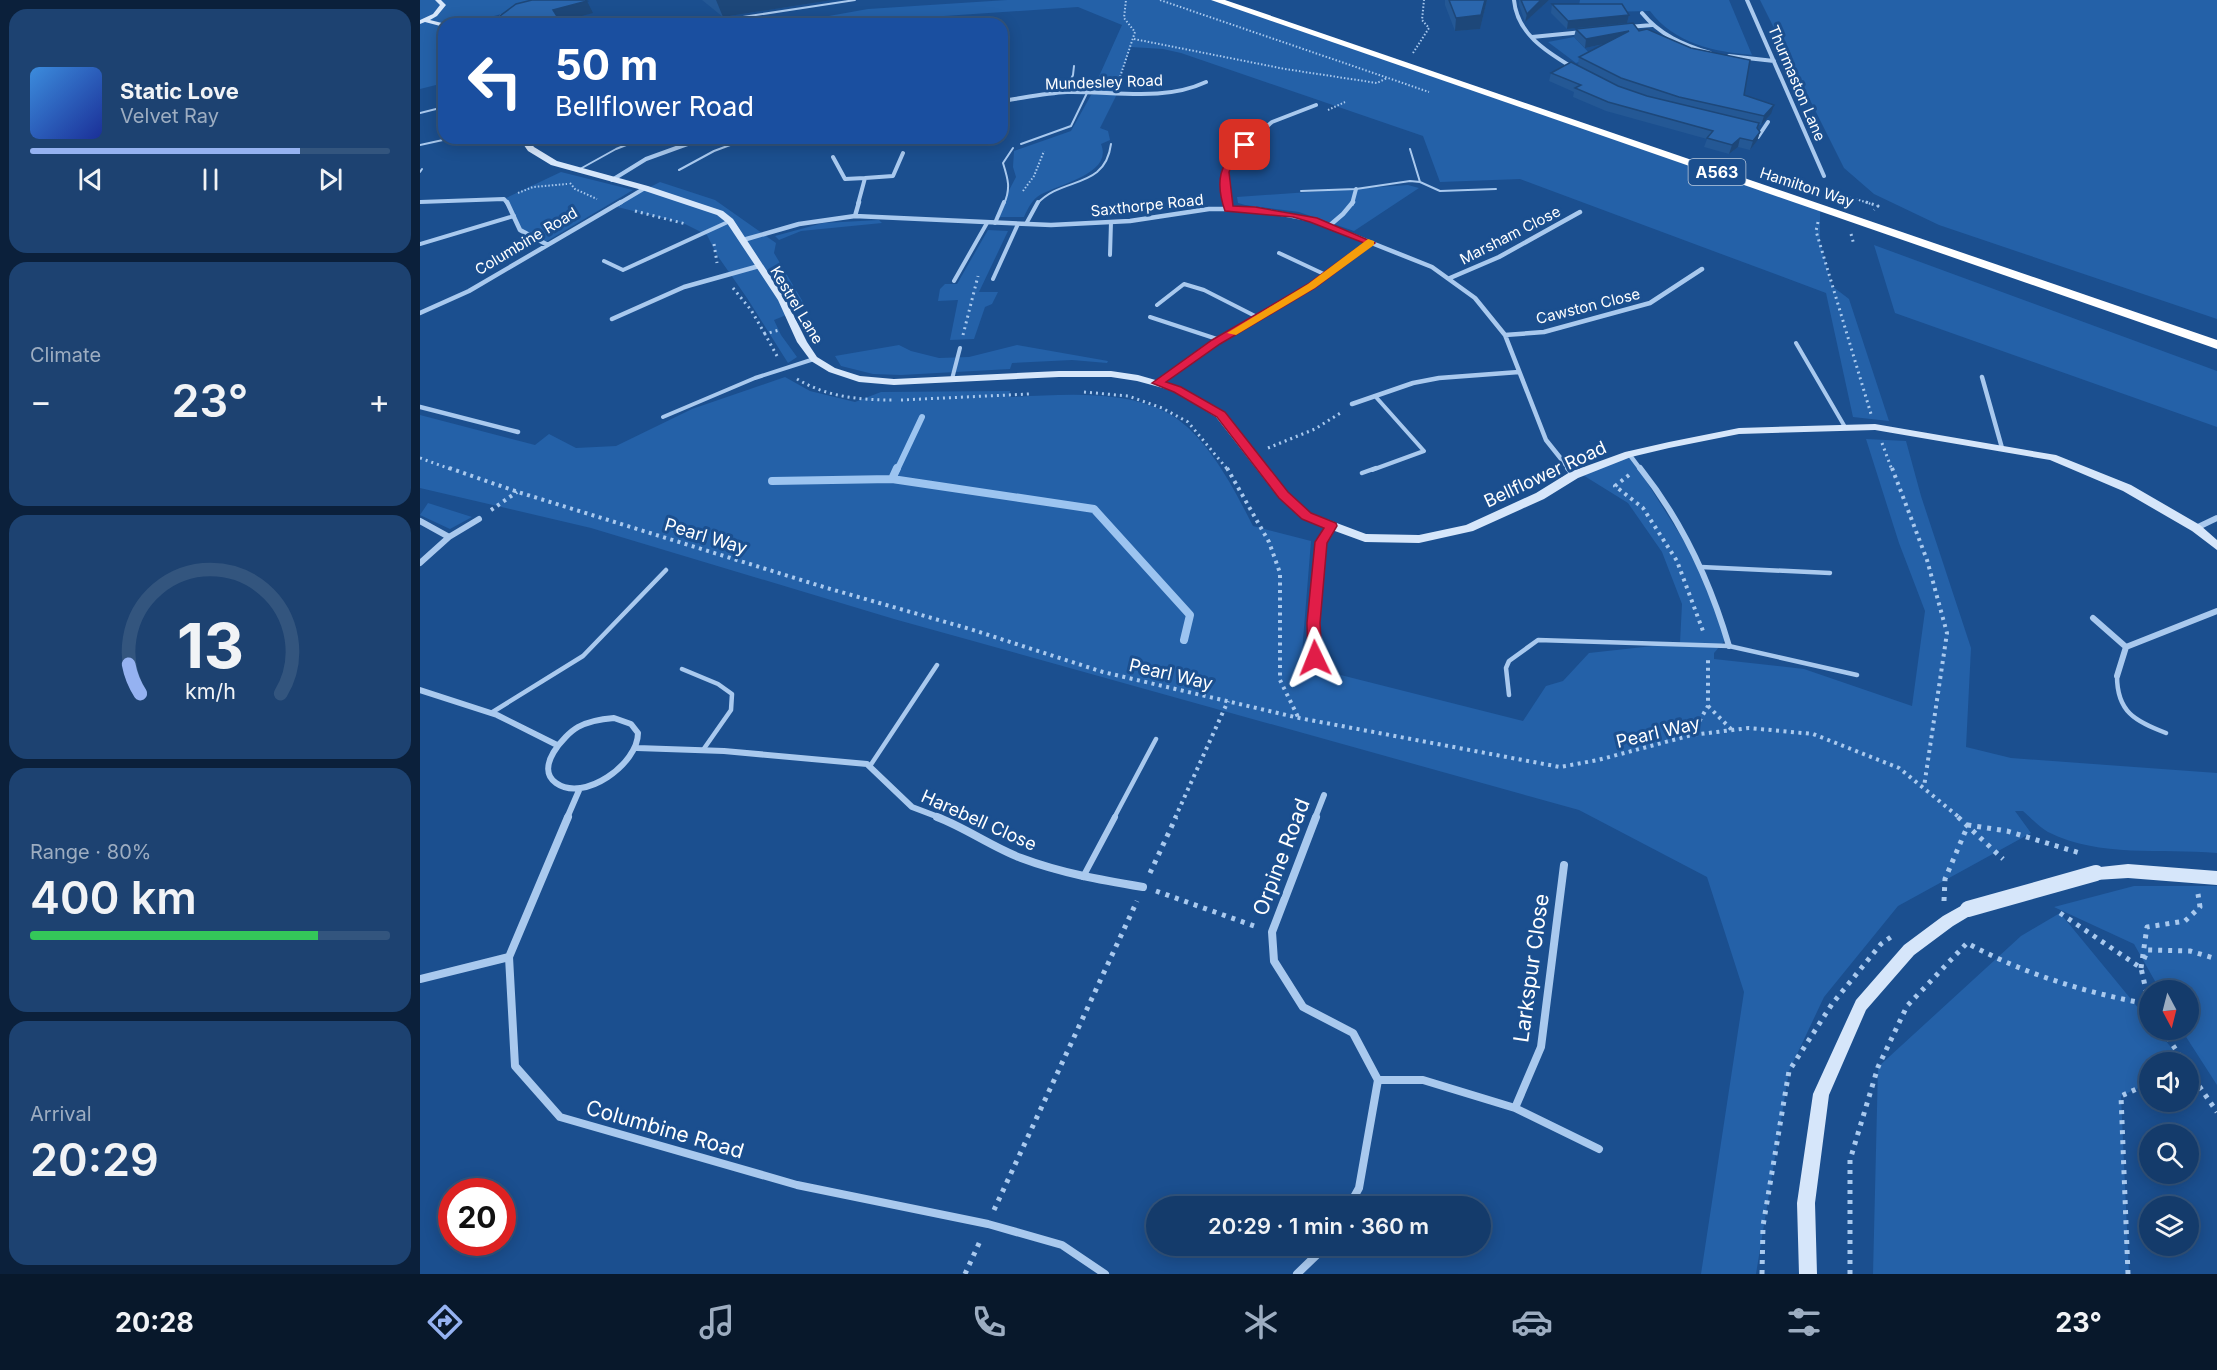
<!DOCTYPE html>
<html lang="en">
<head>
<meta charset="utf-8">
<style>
	:root { --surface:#143b6b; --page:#1d4271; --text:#f1f3f6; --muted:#9dadc1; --line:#33557e; --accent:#95b2f1 }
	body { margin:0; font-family:Inter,sans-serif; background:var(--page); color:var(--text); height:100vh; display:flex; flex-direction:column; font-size:22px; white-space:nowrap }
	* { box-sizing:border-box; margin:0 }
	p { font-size:20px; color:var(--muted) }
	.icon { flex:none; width:33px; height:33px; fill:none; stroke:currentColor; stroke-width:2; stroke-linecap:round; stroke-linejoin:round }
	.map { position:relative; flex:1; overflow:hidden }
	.panel { display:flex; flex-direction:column; gap:9px; padding:9px; background:#0b203b; width:420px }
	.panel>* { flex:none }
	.guide { position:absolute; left:18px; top:18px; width:570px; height:126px; border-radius:18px; box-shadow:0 3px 15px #0003,0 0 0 2px var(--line); background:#1a4fa0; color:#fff; overflow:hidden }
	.needle { width:39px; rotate:173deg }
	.controls { position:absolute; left:1719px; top:980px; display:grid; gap:12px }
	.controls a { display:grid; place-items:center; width:60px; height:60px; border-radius:50%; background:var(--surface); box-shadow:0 3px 15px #0003,0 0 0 2px var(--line); font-size:30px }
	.speed { position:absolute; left:18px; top:1178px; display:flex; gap:12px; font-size:30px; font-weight:700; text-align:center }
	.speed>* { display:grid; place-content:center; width:78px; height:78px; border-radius:50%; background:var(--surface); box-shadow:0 3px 15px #0003,0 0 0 2px var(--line); line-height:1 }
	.speed .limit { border:9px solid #d22; background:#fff; color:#111 }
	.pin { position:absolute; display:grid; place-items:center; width:51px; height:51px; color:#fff; margin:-26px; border-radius:12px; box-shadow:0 3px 9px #0006 }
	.me { position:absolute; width:66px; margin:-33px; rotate:358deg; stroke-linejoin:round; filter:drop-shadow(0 0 4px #0008) }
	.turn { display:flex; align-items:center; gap:21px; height:126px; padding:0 18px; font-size:27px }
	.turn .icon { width:78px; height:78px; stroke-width:2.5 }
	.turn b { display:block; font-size:42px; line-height:51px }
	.big { font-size:45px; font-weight:600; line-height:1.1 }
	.panel .tile { flex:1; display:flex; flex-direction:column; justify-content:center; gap:9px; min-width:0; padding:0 21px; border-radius:18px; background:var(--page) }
	.panel .dial { align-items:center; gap:0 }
	.dial svg { height:156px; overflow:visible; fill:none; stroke:var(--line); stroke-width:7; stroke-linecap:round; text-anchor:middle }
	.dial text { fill:var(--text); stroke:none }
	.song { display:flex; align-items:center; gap:18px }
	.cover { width:72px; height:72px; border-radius:9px; background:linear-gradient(135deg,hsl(210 70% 55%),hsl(230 70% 35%)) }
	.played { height:6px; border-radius:3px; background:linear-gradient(90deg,var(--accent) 75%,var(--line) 75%) }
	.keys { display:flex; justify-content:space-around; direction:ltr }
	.heat { display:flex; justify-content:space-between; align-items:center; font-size:33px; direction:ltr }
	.charge { height:9px; border-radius:4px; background:linear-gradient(90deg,#34c759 80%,var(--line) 0) }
	.trip { position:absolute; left:726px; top:1196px; width:345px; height:60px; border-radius:30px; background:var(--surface); box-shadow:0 3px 15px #0003,0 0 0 2px var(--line); font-weight:600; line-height:60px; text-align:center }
	.tabs { display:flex; height:96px; justify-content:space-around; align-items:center; background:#08182b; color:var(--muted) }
	.tabs .icon { width:42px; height:42px }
	.tabs .on { color:var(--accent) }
	.tabs b { font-size:27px; color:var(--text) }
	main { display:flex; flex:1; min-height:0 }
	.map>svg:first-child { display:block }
	.green { fill:#2461a8 }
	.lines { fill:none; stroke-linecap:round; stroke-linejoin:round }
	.stream-far1 { stroke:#9cc4f0; stroke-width:6 }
	.stream { stroke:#9cc4f0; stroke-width:8 }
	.path-far3 { stroke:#a9c9ee; stroke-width:2; stroke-dasharray:1.5 2; stroke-linecap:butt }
	.path-far2 { stroke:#a9c9ee; stroke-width:3; stroke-dasharray:2 4; stroke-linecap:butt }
	.path-far1 { stroke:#a9c9ee; stroke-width:4; stroke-dasharray:3 4.5; stroke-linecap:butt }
	.path { stroke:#a9c9ee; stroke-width:5; stroke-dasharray:4 6; stroke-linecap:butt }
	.lane-far3 { stroke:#a9c9ee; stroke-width:2 }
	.lane-far2 { stroke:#a9c9ee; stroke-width:4 }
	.lane-far1 { stroke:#a9c9ee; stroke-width:4.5 }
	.lane { stroke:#a9c9ee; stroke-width:6 }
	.street-far3 { stroke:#a9c9ee; stroke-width:4 }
	.street-far2 { stroke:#a9c9ee; stroke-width:4.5 }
	.street-far1 { stroke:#a9c9ee; stroke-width:6 }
	.street { stroke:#a9c9ee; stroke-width:8 }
	.secondary { fill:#d6e6fa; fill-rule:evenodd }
	.highway { fill:#fff; fill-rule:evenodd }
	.secondary-bridge { stroke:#d6e6fa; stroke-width:16 }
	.wall { fill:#245895 }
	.shaded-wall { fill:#1d4779 }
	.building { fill:#2a66ad; stroke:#1d4779; stroke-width:1.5 }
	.route { fill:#e11d48; stroke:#92132f; stroke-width:1.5 }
	.slow { fill:#f59e0b }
	.labels { text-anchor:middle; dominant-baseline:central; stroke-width:6; stroke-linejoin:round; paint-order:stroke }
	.far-street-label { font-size:15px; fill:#fff; stroke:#1b4f8f }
	.shield { fill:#1b4f8f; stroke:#bbcadd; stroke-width:1.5 }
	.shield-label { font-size:16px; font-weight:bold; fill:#fff }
	.street-label { font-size:18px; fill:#fff; stroke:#1b4f8f }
	.near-street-label { font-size:21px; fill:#fff; stroke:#1b4f8f }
</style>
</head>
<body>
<main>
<section class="panel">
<div class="tile">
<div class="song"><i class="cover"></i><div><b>Static Love</b><p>Velvet Ray</p></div></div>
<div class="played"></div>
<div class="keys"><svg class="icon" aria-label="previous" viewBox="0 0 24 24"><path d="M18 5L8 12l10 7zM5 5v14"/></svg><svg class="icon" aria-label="pause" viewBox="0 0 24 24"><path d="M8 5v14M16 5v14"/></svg><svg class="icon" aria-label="next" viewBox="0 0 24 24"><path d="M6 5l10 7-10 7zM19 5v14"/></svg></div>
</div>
<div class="tile"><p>Climate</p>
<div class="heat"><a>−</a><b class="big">23°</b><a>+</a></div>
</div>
<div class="tile dial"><svg viewBox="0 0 100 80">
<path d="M14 69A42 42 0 1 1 86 69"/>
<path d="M14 69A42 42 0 0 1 8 54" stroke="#95b2f1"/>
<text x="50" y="56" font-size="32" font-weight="700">13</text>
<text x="50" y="72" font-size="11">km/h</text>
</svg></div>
<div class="tile"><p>Range · 80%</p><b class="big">400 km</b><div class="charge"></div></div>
<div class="tile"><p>Arrival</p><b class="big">20:29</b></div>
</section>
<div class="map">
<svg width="1797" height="1274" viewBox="0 0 1797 1274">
	<rect width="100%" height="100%" fill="#1b4f8f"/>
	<path class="green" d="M0,0H135L74,16H53L52,24H24V37L16,40L24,42V83L0,89Z
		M587,0H796L1400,207V243L1412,286L1429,299L1469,421L1433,417L1406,293L1100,179L1020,182L1003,136L761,53L743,49L711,47L694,92H672L702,25L658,7L406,24H364L448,9Z
		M1160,0H1309L1332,55C1294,52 1254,43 1230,11L1183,12L1159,5Z
		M1340,0H1797V319L1519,225L1454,194L1424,168Z
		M1154,37L1173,57L1156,63L1128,42Z
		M677,93L697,94L680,128L688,131L690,140L681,144C694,175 635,184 617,197C611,202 607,210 604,217H575L596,177L593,167L594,151L651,131L671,95Z
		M141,172L213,190L124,243L100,230L84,199Z
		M240,182L295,200L356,243L354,253L386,307L354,320L361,335L377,357L368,363L327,298L297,255L287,235L263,223L193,206Z
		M988,185L999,188L934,231L879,212L825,205L818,203L817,197Z
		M459,220L462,223L381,231L359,240L355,236L403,223Z
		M568,230L588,231L559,292H578L572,304L565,307L554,339L530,340L538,300L518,301L520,289L525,284H537Z
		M1454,245L1797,371V427L1475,313Z
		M479,345L491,351L519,358L549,357L597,345L688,361L687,363L652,360L592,363L590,369L481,375L453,374L421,366L415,356Z
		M365,377L390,391L435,402L461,392L590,391V397C639,395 699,389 744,411C785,431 813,487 833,526L891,541L881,665L1103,721L1126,686L1143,681L1169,653L1260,643L1262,604L1242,552L1208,503L1158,472L1209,454L1285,574L1307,638L1294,653V659L1384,669L1492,706L1505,611L1479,543L1446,439L1486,441L1501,496L1551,648L1546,747L1591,758L1797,773V853C1741,848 1680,858 1628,832C1619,827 1611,818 1603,811H1595L1611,833L1478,906L1404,997L1369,1071L1336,1274H1281L1324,992L1287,877L1159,810L474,619L171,528L0,488V415L115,445L129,434L156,448L196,446L272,409Z
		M8,503L52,517L30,529L0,515Z
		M1714,886H1797V1085L1761,1029H1768V990H1740L1714,944L1634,907Z
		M1640,913L1729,1021L1730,1029H1736L1763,1062H1730L1729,1083L1701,1096L1709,1274H1453L1458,1067L1601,936Z"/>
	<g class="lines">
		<path class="stream-far1" d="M477,470L502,417"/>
		<path class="stream" d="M472,479L477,468
			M352,481L472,479L674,509L770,615L764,640"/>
		<path class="path-far3" d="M740,0L1009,92
			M70,20L85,14
			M62,24L75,21
			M714,39L865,69L957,83L967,78
			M993,53L1009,28L1002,20L1004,0
			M699,80L715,32L704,18L706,0
			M908,110L925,102
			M150,183L155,189L177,199
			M1409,190L1451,204
			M603,191L614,176L624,151
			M98,193L113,187L147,184"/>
		<path class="path-far2" d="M1446,202L1458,206L1454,210
			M215,211L266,224
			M1398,222L1396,231L1451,414
			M1431,234L1434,245
			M294,244L297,263
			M313,288L331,310L345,334
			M543,335L558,276
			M357,356L345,334L359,330
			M377,379C407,397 439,400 474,400
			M664,392L708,396L742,408L768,422L808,470
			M481,400L609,394
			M1462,443L1472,470
			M848,448L895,429L922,412
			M0,458L33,470"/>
		<path class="path-far1" d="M29,468L98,492L407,588L550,629L683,672L879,718L1140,767L1178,760L1272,735L1329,728L1393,734L1479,768L1540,818
			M807,468L849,542L860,573V680L878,717
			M1472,468L1507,560L1527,633L1504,787
			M1209,475L1195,486L1223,508L1257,561L1283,631
			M71,510L97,492
			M1288,706L1312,730
			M1272,734L1288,706V659
			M755,818L808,701"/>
		<path class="path" d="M1538,817L1583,859
			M730,873L756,817
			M736,891L837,927
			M1524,901L1525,879L1548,825L1587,831L1663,854
			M1640,913L1721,968L1730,1008
			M1724,959L1728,950L1770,951L1797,959
			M1721,968L1727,927L1765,921L1780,907L1778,894
			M1742,1029L1764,1062
			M1768,1070L1797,1112
			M574,1210L717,901
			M545,1274L561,1239
			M1342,1274L1343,1226L1369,1071L1412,1004L1461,944L1471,937
			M1430,1274V1160L1458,1067L1487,1006L1547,943C1604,974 1664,992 1727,1004
			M1708,1274L1701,1096L1730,1083"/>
		<path class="lane-far3" d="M277,24L435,0
			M645,92L653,75L654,66
			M0,113L24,107
			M601,144L651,126L667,93
			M0,145L32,138
			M990,149L1000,182
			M160,169L196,149L224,138
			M259,170L294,151L329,138
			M0,172L2,169
			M881,191L936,189L990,181L1000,182L1020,191L1076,189
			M584,204C591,188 588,179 583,163L593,148
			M617,204C642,176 685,190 691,144"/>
		<path class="lane-far2" d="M575,223L584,202
			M606,224L618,202
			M0,244L94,216
			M859,253L906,275
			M690,255L691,222
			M184,261L203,270L310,221
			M573,279L598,224
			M534,281L567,223
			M737,305L764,284L784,290L839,318
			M730,317L800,340
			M1376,343L1425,427
			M532,379L540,348
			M243,417L335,378L394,359
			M952,470L1004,451L955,396"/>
		<path class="lane-far1" d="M942,473L956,468
			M1281,567L1410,573
			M895,658L893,623L901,542L911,526
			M262,669L298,684L312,694L311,710L283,750
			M1697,676C1697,712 1715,721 1746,733
			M1089,695L1086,668L1089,661L1118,640L1309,646L1437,675
			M71,713L163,656L246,570
			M450,766L517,665
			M694,818L736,739"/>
		<path class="lane" d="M663,877L695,817"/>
		<path class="street-far3" d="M1094,0C1097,33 1125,51 1152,67
			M1327,0L1404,176
			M1222,13C1240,35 1263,45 1290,53
			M1209,27L1232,25
			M1112,37L1163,32
			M1309,56L1354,61
			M582,101C603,98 626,93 647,92C694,91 743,102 786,82
			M1338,137L1348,122
			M413,157L425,179L445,178
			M192,180L226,159L284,138
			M0,202L84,199L88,204
			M198,204L225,188
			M438,204L445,178L473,176L483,153
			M807,204L804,172L811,157L852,122L896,105
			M932,204L936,189"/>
		<path class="street-far2" d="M87,202L100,230L126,244
			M807,202L808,209
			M435,216L439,202
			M909,226L923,214L933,202
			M323,240L379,224L435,216L631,225L710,221L789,209H835L894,220L1012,267L1055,298L1085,335L1126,440L1150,470
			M1030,278L1079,257L1160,212
			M0,313L49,291L201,202
			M192,319L264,287L339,266
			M1085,335L1124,332L1230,303L1282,269
			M1562,377L1582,448
			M738,383L796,342L892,286L951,243
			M932,404L993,383L1019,378L1099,372
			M0,407L98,432
			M1209,454L1221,470"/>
		<path class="street-far1" d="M1148,468L1154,475
			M1220,468C1262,521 1290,581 1309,646
			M0,521L29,537
			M1776,528L1797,518
			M0,563L29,537L59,519
			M1673,618L1706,647
			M1697,676L1706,647L1797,611
			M0,690L77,715L137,745
			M194,718L211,724L218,733C218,764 164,803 136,783C114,768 144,735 158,727C169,721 182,719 194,718Z
			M217,748L304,751L447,764L492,807L521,818
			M147,818L160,788
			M895,818L904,795"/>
		<path class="street" d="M148,817L89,957L95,1066L140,1117L377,1185L568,1224L642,1245L685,1274
			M517,817C546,828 572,847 601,858C641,873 681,880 723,887
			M896,817L852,932L854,961L883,1007L933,1033L958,1080L939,1188L929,1206
			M0,979L89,957
			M958,1080H1003L1095,1108L1179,1149
			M1095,1108L1121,1047L1144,865
			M877,1274L907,1245"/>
		<path class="secondary" d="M15,0H21L26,5L17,16L10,20L26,24H24V27L5,22L0,24V20L13,14L20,5Z
			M99,138H107L114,147L137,161L228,186L303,211L313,219L366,300L387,342L397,357L415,368L440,376L474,379L639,371H691L718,375L760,387L804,413L867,492L890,513L946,534L999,535L1046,525L1116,493L1150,472L1205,452L1249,442L1319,428L1455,424L1636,455L1711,485L1780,525L1797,540V550L1772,531L1703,491L1630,460L1455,430L1319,434L1249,448L1211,457L1158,478L1124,499L1053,531L999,543L945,542L882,519L859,498L796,417L754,391L717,381L691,377H639L474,385L439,382L409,372L391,361L377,342L358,300L307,223L297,215L222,190L131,165L108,151Z
			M1708,864L1797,871V885L1708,878L1676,880L1671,878L1669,873L1671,868Z
			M1548,902L1553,904L1555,909L1553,914L1533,926L1494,955L1446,1010L1409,1095L1395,1203L1397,1274H1379L1377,1203L1393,1094L1436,1000L1484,945L1523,916Z"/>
		<path class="highway" d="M791,0H805L1797,340V349Z"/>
		<path class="secondary-bridge" d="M1548,909L1676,873"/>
	</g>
	<path class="wall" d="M282,0H412L303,17Z
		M1025,0H1067L1060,29L1035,31L1025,5Z
		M1099,0H1129L1105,22L1099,5Z
		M1132,4L1209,15L1207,23L1147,29L1131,13Z
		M1156,29L1219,31L1324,95L1351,114L1341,125H1339L1337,129L1340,132L1337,141L1330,150L1318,147L1309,154L1284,147L1287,139L1186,111L1153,97L1154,92L1129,81L1131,73L1158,65L1159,57L1185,44L1165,48L1154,37Z"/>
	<path class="shaded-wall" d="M296,0H412L303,17Z
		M1065,0H1067L1060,29L1035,31L1036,18Z
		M1121,0H1129L1105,22L1107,14Z
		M167,1L173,13L139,22L133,10Z
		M1209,15L1207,23L1147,29L1148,21Z
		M1209,31L1207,39L1165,48L1166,39Z
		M1354,105L1351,114L1341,125L1344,116Z
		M1340,132L1337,141L1330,150L1333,141Z
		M1320,138L1318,147L1309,154L1312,145Z"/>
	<path class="building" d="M112,0H165L167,1L133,10L142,24H69L96,4Z
		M1029,0H1065L1061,15L1036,18Z
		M1101,0H1121L1107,14Z
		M1132,4H1202L1209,15L1148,21Z
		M1213,23L1219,31L1227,29L1271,48L1330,60L1324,95L1354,105L1344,116L1259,97L1201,78L1159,57L1209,31L1166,39L1156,29Z
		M1151,62L1198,86L1227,96L1339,123L1337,128L1340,132L1333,141L1320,138L1312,145L1287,138L1293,131L1188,102L1155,88L1161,85L1131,73Z"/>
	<path class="route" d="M822,143L829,145L815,158L809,172L813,206L835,207L897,218L955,243L895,288L800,344L746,382L761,387L805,412L868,492L891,513L916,523L917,526L907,543L900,623L902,658L895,663L888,658L887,623L895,542L904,528L882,519L859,498L797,417L754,392L732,383L792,340L888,284L944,243L890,222L873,217L805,211C795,182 799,163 822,143Z"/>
	<path class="slow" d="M948,239L954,241V245L895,288L816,335L807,333L888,284Z"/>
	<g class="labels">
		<g class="far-street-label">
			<text transform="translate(684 82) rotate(-2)">Mundesley Road</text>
			<text transform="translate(1377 83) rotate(67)">Thurmaston Lane</text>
			<text transform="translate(1387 187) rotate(18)">Hamilton Way</text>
			<text transform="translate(727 205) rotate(-6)">Saxthorpe Road</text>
			<text transform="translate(1090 235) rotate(-27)">Marsham Close</text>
			<text transform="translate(106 241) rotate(-31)">Columbine Road</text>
			<text transform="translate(377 305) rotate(59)">Kestrel Lane</text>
			<text transform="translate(1168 306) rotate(-14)">Cawston Close</text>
		</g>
		<rect class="shield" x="1268.5" y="159" width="57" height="26" rx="4.5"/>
		<g class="shield-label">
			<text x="1297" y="172">A563</text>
		</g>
		<g class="street-label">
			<text transform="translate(1125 474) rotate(-25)">Bellflower Road</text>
			<text transform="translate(286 536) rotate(17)">Pearl Way</text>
			<text transform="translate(751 674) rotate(13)">Pearl Way</text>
			<text transform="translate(1238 732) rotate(-13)">Pearl Way</text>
			<text transform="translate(559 820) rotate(24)">Harebell Close</text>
		</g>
		<g class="near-street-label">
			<text transform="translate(861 857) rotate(-69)">Orpine Road</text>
			<text transform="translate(1111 968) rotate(-82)">Larkspur Close</text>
			<text transform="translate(245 1129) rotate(16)">Columbine Road</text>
		</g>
	</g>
</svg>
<div class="controls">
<a><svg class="needle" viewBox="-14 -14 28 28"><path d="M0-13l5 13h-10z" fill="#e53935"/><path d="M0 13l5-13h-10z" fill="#9dadc1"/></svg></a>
<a><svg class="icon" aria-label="sound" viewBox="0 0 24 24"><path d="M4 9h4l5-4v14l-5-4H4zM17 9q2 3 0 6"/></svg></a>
<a><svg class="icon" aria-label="search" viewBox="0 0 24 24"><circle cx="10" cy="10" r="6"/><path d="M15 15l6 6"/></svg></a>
<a><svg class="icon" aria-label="layers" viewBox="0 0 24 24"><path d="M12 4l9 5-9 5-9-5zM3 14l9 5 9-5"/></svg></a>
</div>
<div class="speed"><div class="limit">20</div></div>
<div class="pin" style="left:825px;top:145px;background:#d93025"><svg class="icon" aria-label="arrive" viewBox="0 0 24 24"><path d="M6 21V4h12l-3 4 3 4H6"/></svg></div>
<svg class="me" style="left:895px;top:658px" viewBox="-20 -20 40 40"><path d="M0-17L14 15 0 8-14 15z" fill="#e11d48" stroke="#fff" stroke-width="4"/></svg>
<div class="trip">20:29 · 1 min · 360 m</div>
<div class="guide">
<div class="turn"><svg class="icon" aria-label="left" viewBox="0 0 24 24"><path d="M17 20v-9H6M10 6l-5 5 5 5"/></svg><div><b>50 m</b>Bellflower Road</div></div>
</div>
</div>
</main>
<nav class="tabs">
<b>20:28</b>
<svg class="icon on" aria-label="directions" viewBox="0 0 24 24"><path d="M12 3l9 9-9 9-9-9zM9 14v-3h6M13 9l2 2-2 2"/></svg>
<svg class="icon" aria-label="music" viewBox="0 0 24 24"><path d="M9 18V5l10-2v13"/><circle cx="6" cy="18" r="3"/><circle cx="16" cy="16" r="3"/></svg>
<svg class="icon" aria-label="phone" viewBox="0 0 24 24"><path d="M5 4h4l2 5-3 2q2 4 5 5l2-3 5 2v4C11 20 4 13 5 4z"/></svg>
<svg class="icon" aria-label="climate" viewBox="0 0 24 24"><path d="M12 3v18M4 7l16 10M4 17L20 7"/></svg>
<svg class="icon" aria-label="car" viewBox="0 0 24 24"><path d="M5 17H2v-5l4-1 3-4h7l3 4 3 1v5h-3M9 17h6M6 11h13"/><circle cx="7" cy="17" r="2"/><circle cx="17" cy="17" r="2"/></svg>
<svg class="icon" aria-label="filters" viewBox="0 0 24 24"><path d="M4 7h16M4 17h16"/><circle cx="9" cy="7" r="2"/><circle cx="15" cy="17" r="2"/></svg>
<b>23°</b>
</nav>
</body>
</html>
